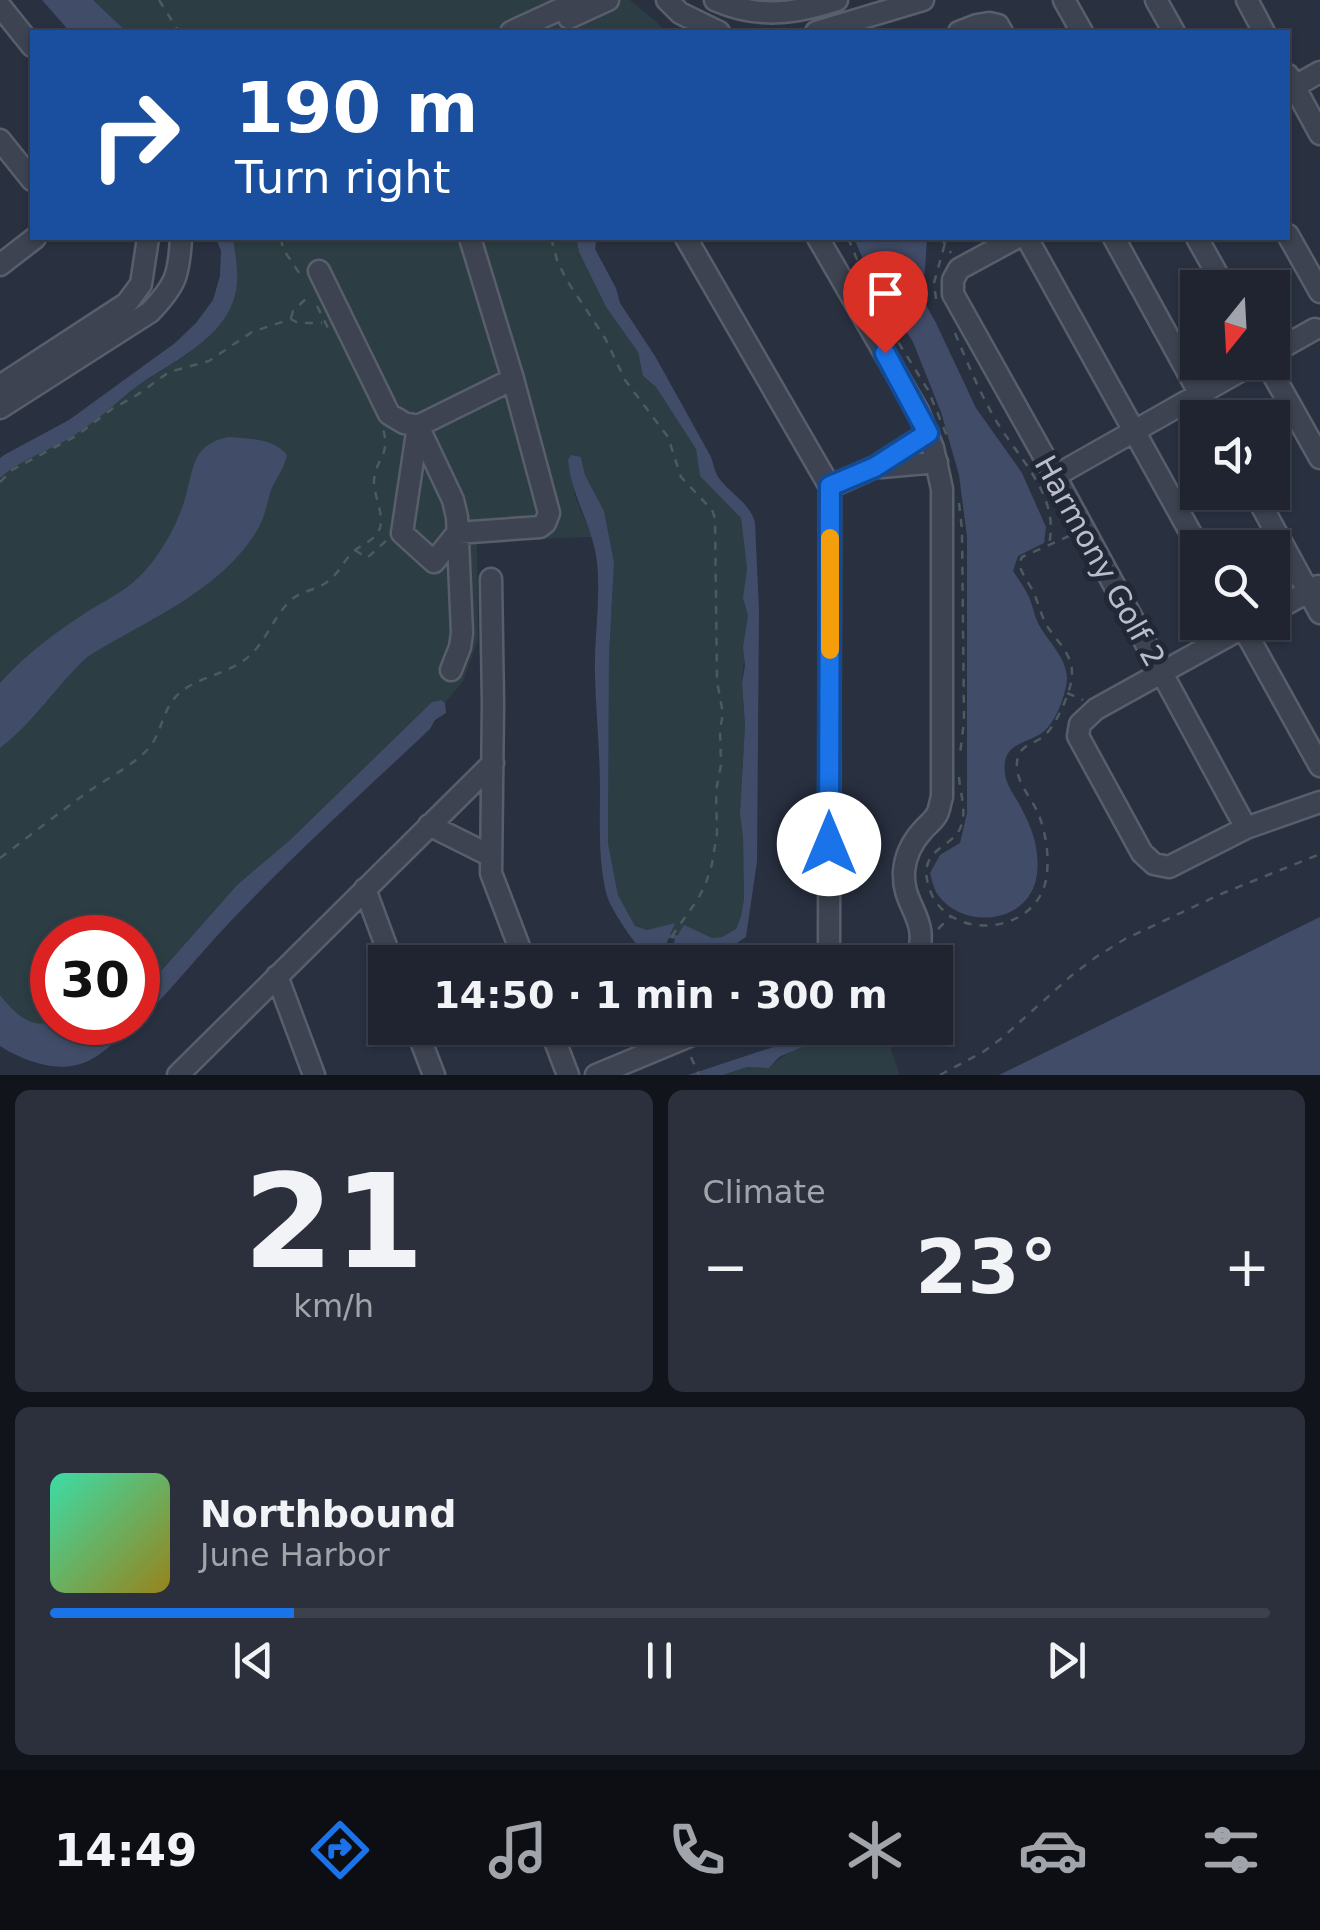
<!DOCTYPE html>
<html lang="en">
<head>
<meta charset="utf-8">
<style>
	:root { --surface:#1f2430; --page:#2c303c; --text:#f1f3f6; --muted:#a1a4ab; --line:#3c414c; --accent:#1a73e8 }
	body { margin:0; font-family:"DejaVu Sans",sans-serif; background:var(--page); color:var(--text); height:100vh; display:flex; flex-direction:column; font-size:38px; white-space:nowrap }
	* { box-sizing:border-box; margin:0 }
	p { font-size:32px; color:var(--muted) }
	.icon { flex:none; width:55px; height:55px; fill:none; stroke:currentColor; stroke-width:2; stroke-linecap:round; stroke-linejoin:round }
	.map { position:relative; height:1075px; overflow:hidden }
	.panel { display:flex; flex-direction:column; gap:15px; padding:15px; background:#11141a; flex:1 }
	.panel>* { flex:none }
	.hud { position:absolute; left:30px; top:30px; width:1260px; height:210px; border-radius:0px; box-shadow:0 2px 8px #0004,0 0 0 2px var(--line); background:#1a4fa0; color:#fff; overflow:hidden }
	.needle { width:65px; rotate:198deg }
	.controls { position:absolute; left:1180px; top:270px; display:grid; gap:20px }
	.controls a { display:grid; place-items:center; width:110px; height:110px; border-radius:0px; background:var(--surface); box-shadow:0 2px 8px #0004,0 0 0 2px var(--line); font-size:50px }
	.speed { position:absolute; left:30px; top:915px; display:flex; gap:20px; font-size:50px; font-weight:700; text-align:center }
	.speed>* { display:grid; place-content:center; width:130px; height:130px; border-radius:50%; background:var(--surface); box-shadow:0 2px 8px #0004,0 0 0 2px var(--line); line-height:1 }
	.speed .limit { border:15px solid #d22; background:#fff; color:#111 }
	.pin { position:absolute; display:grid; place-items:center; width:85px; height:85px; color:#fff; margin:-102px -42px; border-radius:50% 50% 50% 0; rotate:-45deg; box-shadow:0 0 10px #0007 }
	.pin .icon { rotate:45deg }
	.me { position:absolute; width:110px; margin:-55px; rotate:0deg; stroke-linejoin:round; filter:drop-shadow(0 0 8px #0008) }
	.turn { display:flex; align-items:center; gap:35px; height:210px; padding:0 40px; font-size:45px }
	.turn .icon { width:130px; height:130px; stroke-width:2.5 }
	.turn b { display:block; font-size:70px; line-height:85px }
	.big { font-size:75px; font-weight:700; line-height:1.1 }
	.panel .widget { flex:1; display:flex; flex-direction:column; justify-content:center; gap:15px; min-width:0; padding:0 35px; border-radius:15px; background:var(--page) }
	.panel .dial { align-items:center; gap:0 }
	.dial b { font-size:130px; line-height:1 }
	.song { display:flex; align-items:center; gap:30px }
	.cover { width:120px; height:120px; border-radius:15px; background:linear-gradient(135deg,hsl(160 70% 55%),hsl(50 70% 35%)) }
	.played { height:10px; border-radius:5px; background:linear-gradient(90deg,var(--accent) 20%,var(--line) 20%) }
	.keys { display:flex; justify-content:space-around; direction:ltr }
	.heat { display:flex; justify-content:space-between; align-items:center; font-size:55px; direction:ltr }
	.panel .tiles { flex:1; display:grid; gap:15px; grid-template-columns:1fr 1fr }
	.widget:last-child { grid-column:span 2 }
	.trip { position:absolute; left:368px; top:945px; width:585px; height:100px; border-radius:0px; background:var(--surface); box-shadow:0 2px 8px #0004,0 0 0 2px var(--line); font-weight:700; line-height:100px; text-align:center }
	.dock { display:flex; height:160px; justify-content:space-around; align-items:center; background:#0c0e13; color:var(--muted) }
	.dock .icon { width:70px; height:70px }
	.dock .active { color:var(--accent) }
	.dock b { font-size:45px; color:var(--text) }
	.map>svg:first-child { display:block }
	.green { fill:#2c3e43 }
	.water { fill:#414c68 }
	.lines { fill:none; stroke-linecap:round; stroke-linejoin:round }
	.stream { stroke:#414c68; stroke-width:4 }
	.minor-casing { stroke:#585e6b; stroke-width:25 }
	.path { stroke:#4b5b60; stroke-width:2.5; stroke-dasharray:8 8; stroke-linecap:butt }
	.minor { stroke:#3d4350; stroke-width:20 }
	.route-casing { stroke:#114b97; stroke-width:25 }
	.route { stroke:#1a73e8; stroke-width:18 }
	.slow { stroke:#f59e0b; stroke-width:18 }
	.labels { text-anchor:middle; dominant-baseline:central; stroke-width:10; stroke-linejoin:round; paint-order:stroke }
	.street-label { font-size:30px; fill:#babecb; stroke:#222836 }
</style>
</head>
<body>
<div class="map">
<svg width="1320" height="1075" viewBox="0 0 1320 1075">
	<rect width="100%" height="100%" fill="#293040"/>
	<path class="green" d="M93,0H630L659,24L665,32H127Z
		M233,238H578L577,242L579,252L606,307L638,352L643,376L656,387L696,449L701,476L741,518L747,569L748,615L742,683L745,725L740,814L743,837L744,899L741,916L735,930L722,937L712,938L684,926L677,935L670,934L673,924L647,930L635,926L618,895L608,843L609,656L614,562L604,511L585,475L581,457L568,460L575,496L592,537L477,541L478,640L463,681L445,703L441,700L432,702L290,840L237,885L138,996V938H52V1021C30,1030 14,1012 0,995V478L12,467L78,433L142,383L184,357L209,337L236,265Z
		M875,1028H883L900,1075H723L747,1067L769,1068C797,1041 837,1033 875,1028Z"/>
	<path class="water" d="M42,0H93L127,32H70Z
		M216,238H233C235,252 238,268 237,283C233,332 182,357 146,380C122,396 103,417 79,432C54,450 23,457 0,478V458L4,455L69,420L175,343L196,323L213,300L220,276L221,251Z
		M578,238H597L595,249L616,288L620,303L655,356L711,457C714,466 715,475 722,482C734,496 749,503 755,522L759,611L757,861L746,937L724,952L720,962H710L705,954L672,951L675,939L684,925L712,938L722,937L736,929L741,916L744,899L743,837L740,814L745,725L742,683L745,666L743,647L748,615L743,598L747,569L741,518L700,476L696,449L656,387L643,376L638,352L606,307L579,252L577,242Z
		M854,238H927L925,270L921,296L936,323L976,408L1022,473L1046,527L1044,543L1018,556L1013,571C1018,579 1025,588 1029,597C1033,606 1034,616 1039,625C1048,641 1068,660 1067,679C1066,695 1055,724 1042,733C1024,745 1001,743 1005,774C1006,783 1013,794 1018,802C1031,825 1040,847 1037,874C1031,924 964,931 938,895C934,890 932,880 930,873L940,855L960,843L967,813V537L959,475L941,412L913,342L869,274Z
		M229,437C249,439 274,438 287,455C284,469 276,478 271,490C267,503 265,516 259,527C223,591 146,620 87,657C56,686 34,722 0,748V683C26,654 57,631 90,610C120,592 135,586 156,557C168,540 178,521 184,502C194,471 190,444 229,437Z
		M571,455L581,457L585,475L604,511L614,562L609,656L608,843L618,895L635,926L647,930L675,923L659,961L655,962C641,955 612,912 607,896C598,863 600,824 600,790C600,752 596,714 595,676C594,638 601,599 597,562C593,526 571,496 568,460Z
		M441,700L445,703L446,713L435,720L430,729C362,793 291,857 227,925C192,962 163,1002 123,1035C112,1044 100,1056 86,1062C59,1074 23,1061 0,1046V995C14,1012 30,1030 52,1021L138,1022V997L237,885L290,840L432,702Z
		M1320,917V1075H999Z
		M831,1028H875L832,1034L779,1057L769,1068L747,1067L723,1075H688Z"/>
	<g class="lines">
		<path class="stream" d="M669,936L676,937"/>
		<defs>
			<path id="minor" d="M667,0L680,13L719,32
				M715,0C758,19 794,14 837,0
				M1064,0L1082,32
				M1156,0L1174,32
				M1247,0L1264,32
				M0,6L32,46
				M569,18L608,0
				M511,32L580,0
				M816,32L923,0
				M959,32L977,25L989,23L998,25L1002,32
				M1288,75L1320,134
				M1288,90L1320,72
				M0,140L32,180
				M1288,235L1320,292
				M686,238L830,487L829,962
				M818,238L918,411L933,448L942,489V797C940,802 940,807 938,812C935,820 928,824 923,830C912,842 905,856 904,872C902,909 932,917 916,962
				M1016,238L959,269L953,280V294L1055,476L1246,828
				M1027,238L1199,548
				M1114,238L1213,418
				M1197,238L1225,288
				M0,265L35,238
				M319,271L389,414L404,423L418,426L513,379
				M1272,353L1315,329
				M1266,362L1320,458
				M0,386L127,303L141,284L148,238
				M0,408L150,312C176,285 179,275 181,238
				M418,426L402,533L434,562L457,533L540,527L545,523L549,513L513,379L470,238
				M418,426L453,500L457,517L462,633L460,647L451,670
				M882,467L937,462
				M1055,476L1256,362
				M830,487L875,467L928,433
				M1254,492L1320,613
				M491,579L493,704L491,873L525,962
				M1272,612L1318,586
				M1240,622L1320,766
				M1253,622L1096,709L1080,724L1078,736L1142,853L1154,864L1169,867L1246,828L1320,802
				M429,825L491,856
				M365,889L392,962
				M277,976L314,1075
				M416,1028L434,1075
				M550,1028L568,1075
				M178,1075L493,763
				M596,1075L709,1028"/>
		</defs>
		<use href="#minor" class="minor-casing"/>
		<path class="path" d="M159,0L179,32
			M281,238L283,249L302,277
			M551,238L557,260L566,279L605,338L625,380L668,437L681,477L712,510L715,518L717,681L723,714L720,729L721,765L716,791L717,833L712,864L706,883L698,899L674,933L662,962
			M848,238L874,300
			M941,238L951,253
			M936,299L934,283L945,243
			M317,306L329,330
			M291,318L293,311L311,294
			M890,329L928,390L947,436
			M955,333C967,362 979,391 995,419C1018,458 1060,495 1049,544
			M0,482L12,470L76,436L112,409L137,395L169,372L209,361L252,332L291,319L298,323H322
			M959,503L962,530L964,721L960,754
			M355,550L367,558L387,540
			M1067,693L1083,700
			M959,777C960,792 966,808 962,823C956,849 918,846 928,884C942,942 1034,938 1046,880C1050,859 1046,832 1038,813C1030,795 1012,778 1018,757C1022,743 1037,744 1046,734C1057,723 1073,688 1072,672C1072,654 1056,640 1047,626C1041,615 1038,602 1033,591C1028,582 1022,574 1019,564L1022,557L1069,536
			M0,858C31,835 61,811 92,789C110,777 133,765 148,749C164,731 161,707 182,691C200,677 225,674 243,661C265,646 272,618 290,601C300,591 313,591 324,584C338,576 343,561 354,551C362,544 372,542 378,532C387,518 373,496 374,480C376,458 391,455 383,429
			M938,929L950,917
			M691,1057L699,1075
			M940,1075L983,1052L1002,1038L1071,976L1096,957L1125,939L1221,894L1320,854"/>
		<use href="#minor" class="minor"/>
	</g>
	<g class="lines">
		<defs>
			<path id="route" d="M829,844L830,486L875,467L928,433L885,353"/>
		</defs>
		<use href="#route" class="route-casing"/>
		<use href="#route" class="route"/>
		<path class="slow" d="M830,650V538"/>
	</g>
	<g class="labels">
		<g class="street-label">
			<text transform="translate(1100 561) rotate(61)">Harmony Golf 2</text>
		</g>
	</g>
</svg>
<div class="controls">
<a><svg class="needle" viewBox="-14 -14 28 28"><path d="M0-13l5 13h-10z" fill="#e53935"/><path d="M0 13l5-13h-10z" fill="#a1a4ab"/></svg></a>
<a><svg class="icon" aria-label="sound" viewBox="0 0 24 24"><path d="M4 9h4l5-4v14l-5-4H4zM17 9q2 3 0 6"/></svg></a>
<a><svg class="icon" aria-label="search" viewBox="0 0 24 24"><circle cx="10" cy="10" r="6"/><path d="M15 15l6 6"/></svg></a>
</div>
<div class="speed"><div class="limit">30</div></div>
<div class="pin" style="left:885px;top:353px;background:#d93025"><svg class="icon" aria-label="arrive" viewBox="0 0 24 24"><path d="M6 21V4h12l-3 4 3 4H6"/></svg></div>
<svg class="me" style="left:829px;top:844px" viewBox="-20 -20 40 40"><circle r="19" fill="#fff"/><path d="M0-13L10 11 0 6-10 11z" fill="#1a73e8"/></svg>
<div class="trip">14:50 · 1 min · 300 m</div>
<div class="hud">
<div class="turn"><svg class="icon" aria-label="right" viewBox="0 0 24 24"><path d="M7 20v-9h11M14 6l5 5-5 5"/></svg><div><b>190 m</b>Turn right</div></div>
</div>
</div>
<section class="panel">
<div class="tiles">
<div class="widget dial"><b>21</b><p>km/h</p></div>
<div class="widget"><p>Climate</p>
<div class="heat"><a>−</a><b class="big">23°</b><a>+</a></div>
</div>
<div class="widget">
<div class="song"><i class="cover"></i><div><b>Northbound</b><p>June Harbor</p></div></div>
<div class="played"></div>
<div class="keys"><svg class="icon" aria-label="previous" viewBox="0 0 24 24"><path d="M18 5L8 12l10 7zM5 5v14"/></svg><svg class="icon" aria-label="pause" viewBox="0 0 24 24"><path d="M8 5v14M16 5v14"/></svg><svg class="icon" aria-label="next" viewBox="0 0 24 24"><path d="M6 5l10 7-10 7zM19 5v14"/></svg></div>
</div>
</div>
</section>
<nav class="dock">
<b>14:49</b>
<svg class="icon active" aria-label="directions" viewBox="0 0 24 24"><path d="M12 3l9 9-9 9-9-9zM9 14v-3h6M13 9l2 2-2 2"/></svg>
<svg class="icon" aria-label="music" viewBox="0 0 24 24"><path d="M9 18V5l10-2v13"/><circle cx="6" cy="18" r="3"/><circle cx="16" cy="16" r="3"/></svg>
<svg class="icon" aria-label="phone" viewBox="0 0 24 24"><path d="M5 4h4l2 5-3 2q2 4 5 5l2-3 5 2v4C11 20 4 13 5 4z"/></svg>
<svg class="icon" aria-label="climate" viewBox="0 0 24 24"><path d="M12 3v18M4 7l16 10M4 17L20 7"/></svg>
<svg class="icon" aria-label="car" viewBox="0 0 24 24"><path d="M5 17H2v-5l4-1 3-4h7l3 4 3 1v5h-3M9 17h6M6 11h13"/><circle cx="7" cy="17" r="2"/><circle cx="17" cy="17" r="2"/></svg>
<svg class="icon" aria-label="filters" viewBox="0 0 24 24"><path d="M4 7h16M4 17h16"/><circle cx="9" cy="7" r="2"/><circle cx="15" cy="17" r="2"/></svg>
</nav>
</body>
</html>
